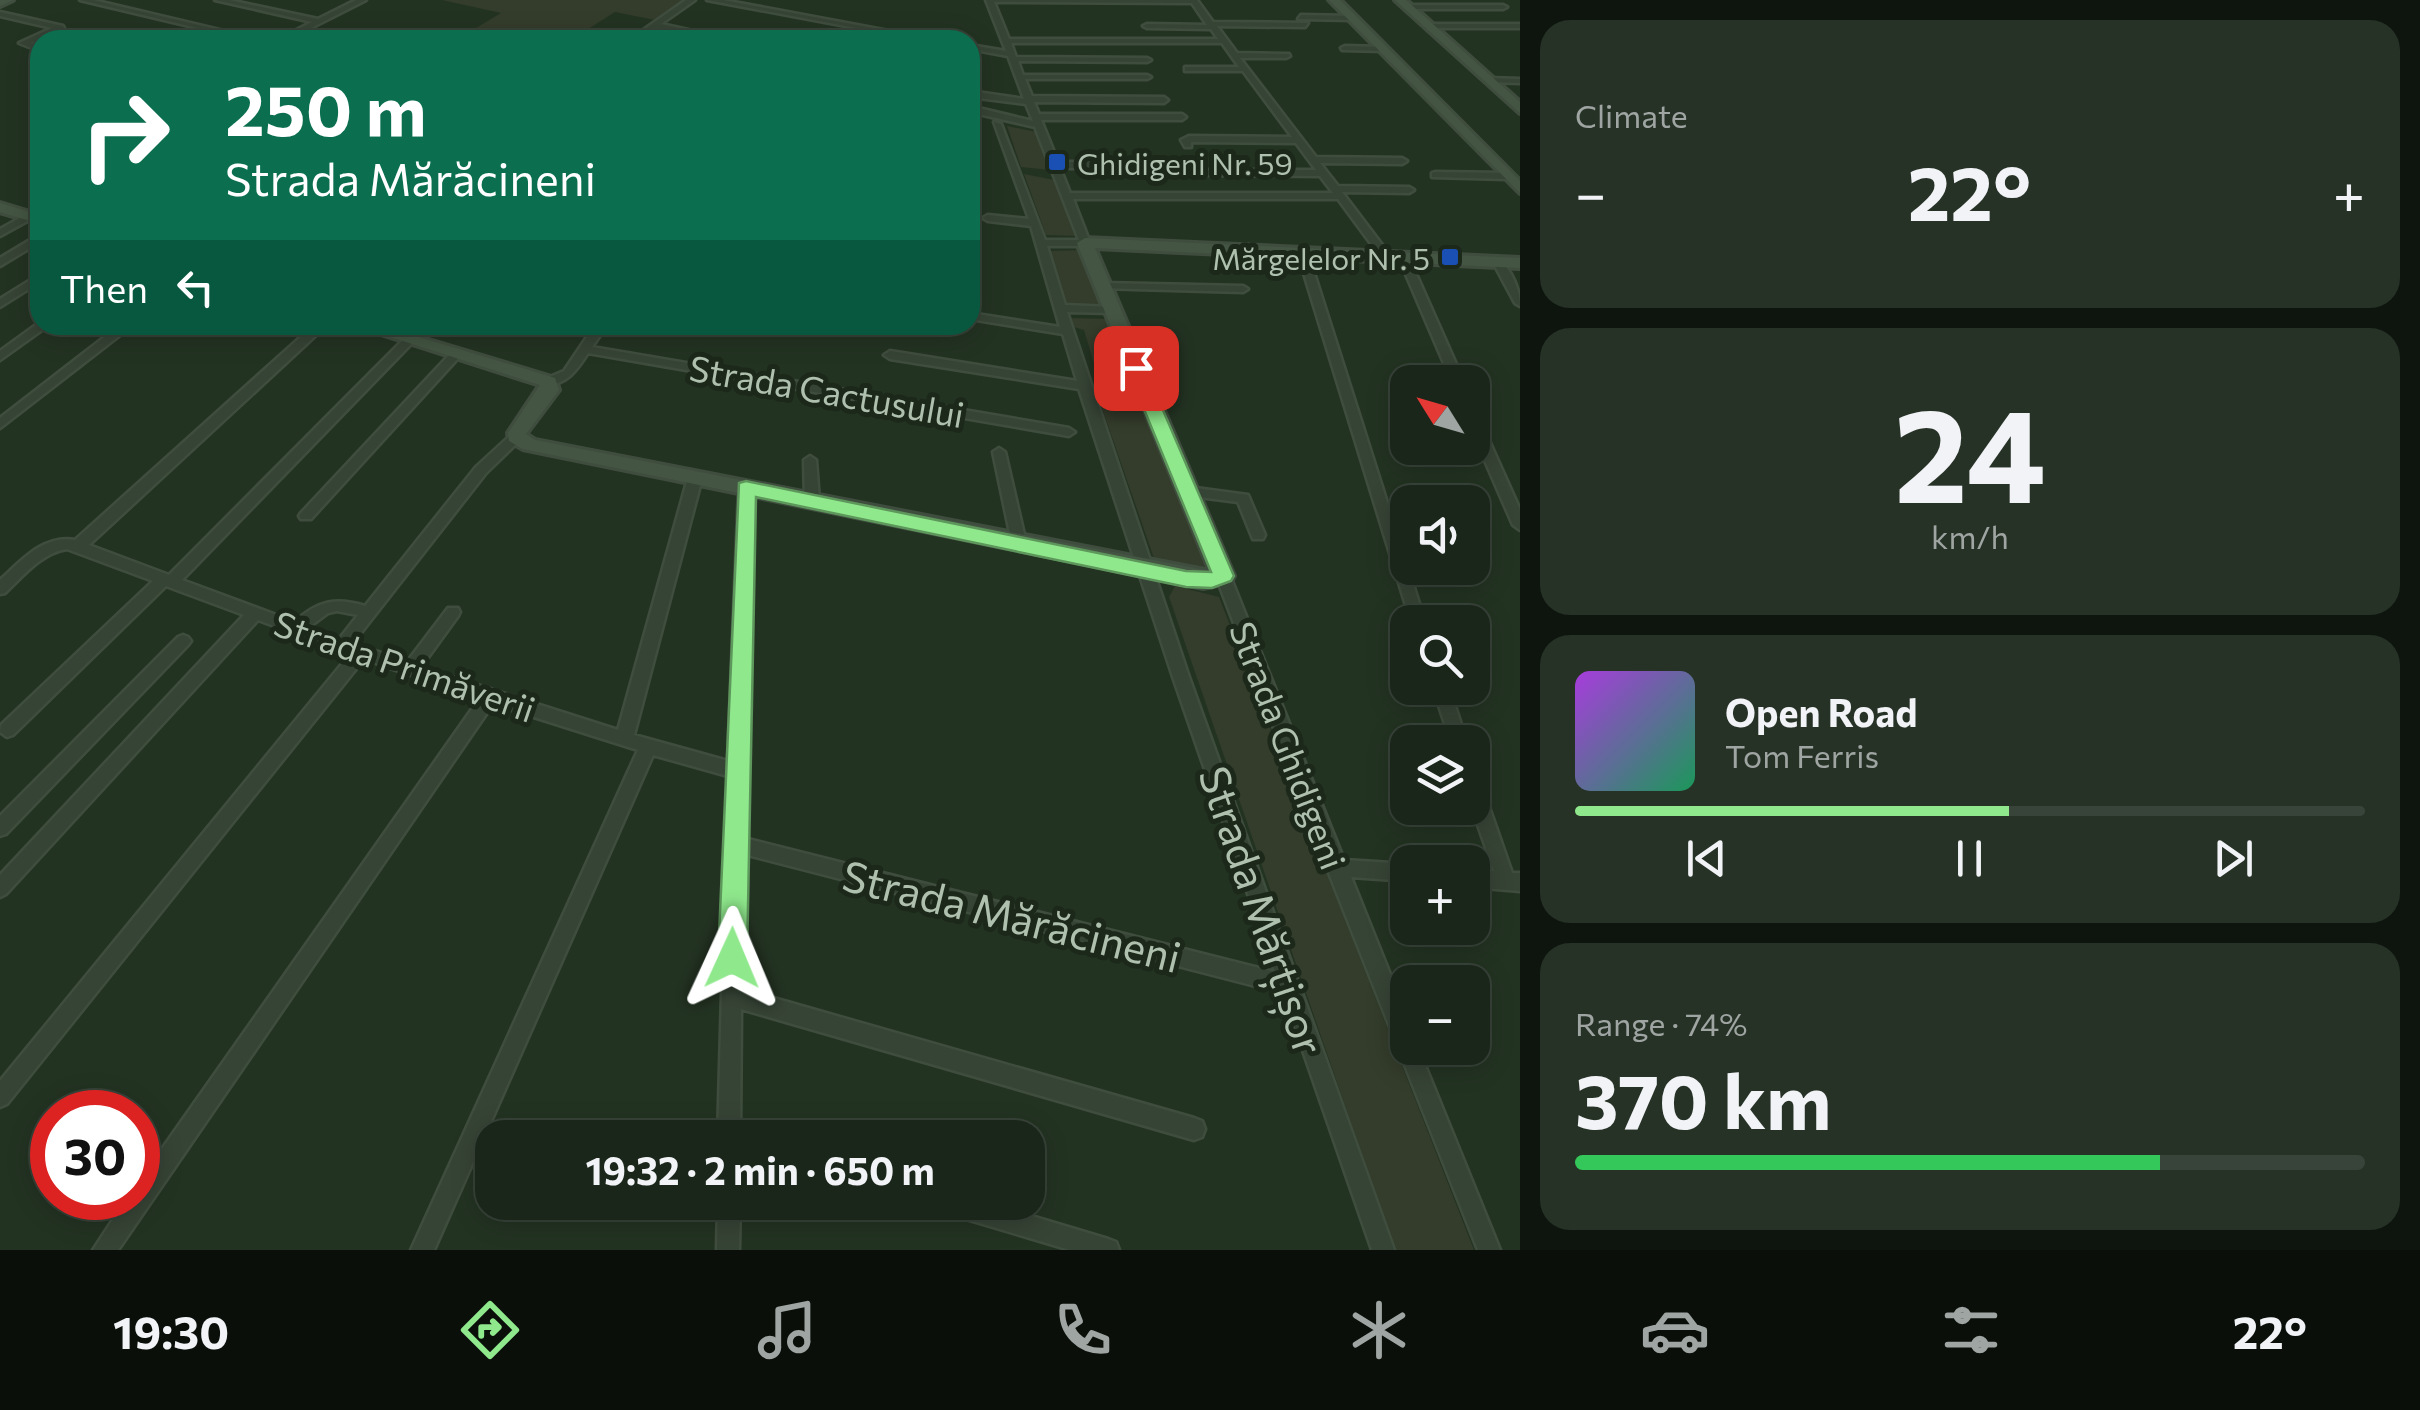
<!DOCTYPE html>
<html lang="en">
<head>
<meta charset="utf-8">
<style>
	:root { --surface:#1a261a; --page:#273227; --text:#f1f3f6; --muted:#9fa5a2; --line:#384339; --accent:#8fe88c }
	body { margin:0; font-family:Commissioner,sans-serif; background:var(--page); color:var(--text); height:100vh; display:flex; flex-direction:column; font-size:38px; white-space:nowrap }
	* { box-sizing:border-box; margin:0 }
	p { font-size:32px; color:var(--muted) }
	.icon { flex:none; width:55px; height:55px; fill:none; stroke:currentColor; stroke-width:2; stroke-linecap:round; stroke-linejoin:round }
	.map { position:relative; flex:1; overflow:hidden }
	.sheet { display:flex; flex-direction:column; gap:20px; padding:20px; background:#0e150e; width:900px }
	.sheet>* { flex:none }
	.hud { position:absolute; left:30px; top:30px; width:950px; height:305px; border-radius:30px; box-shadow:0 5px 25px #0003,0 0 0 2px var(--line); background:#0b6e4f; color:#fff; overflow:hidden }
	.needle { width:65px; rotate:307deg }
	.fabs { position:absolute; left:1390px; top:365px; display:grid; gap:20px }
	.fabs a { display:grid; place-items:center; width:100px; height:100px; border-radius:20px; background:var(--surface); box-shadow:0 5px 25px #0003,0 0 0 2px var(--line); font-size:50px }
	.speed { position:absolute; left:30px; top:1090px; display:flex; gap:20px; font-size:50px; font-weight:700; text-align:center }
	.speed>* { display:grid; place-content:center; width:130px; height:130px; border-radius:50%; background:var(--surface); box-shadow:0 5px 25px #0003,0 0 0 2px var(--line); line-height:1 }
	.speed .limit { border:15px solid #d22; background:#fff; color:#111 }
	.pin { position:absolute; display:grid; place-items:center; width:85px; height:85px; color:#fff; margin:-42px; border-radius:20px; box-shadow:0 5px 15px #0006 }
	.me { position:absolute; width:110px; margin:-55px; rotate:1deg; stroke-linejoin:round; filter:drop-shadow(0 0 8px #0008) }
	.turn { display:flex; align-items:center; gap:35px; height:210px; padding:0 30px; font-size:45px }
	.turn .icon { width:130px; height:130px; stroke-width:2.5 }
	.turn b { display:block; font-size:70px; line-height:85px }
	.then { display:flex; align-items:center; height:95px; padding:0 30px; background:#0003; gap:20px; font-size:38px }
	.big { font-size:75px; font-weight:700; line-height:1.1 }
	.sheet .card { flex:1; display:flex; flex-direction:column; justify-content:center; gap:15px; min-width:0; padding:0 35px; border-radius:30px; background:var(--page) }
	.sheet .dial { align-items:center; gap:0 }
	.dial b { font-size:130px; line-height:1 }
	.song { display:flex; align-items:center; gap:30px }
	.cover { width:120px; height:120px; border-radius:15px; background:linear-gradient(135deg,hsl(280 70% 55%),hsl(150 70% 35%)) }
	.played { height:10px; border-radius:5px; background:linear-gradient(90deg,var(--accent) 55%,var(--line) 55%) }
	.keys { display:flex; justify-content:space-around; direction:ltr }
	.heat { display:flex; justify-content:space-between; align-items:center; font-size:55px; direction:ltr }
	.charge { height:15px; border-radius:8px; background:linear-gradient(90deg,#34c759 74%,var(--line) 0) }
	.trip { position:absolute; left:475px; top:1120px; width:570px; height:100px; border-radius:30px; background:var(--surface); box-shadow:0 5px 25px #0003,0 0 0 2px var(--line); font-weight:700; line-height:100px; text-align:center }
	.dock { display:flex; height:160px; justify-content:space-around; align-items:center; background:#0a0f0a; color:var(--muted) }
	.dock .icon { width:70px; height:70px }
	.dock .current { color:var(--accent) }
	.dock b { font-size:45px; color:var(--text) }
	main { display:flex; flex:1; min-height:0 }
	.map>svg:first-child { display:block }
	.green { fill:#343c2b }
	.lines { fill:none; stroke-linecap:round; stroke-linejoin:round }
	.street-casing { stroke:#3f4d3e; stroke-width:5 }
	.secondary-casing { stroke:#3f4d3e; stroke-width:6 }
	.street { fill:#364435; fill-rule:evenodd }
	.secondary { fill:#445643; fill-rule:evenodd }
	.route { fill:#8fe88c; stroke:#5d975b; stroke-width:2.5 }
	.transit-dot { fill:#1a4fb4; stroke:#1b281a; stroke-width:4 }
	.labels { text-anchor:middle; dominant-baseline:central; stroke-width:10; stroke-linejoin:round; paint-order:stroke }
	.far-poi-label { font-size:30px; fill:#afc0af; stroke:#1b281a; text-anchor:start }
	.street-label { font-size:35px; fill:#afc0af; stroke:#1b281a }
	.near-street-label { font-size:42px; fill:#afc0af; stroke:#1b281a }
</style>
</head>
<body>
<main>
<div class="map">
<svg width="1520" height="1250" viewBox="0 0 1520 1250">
	<rect width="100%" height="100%" fill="#233322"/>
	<path class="green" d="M442,0H684L655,20L615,12L571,40H456L501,13Z
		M1007,126L1037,132L1050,170L1021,167Z
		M1024,174L1055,180L1076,236L1046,235Z
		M1081,250L1104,305L1099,306L1067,305L1050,251Z
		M1071,318L1110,319L1210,564L1203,572L1157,567L1094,385L1099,381L1084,330L1074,327Z
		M1175,586L1219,597L1474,1250H1395L1169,597Z"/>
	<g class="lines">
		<defs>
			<path id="street" d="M80,0H93L262,40H248Z
				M215,0H229L318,19L356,0H366L287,40H277L312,22Z
				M686,0H695L661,24L734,40H718L656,28L638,40H629Z
				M707,0H723L937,40H920Z
				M986,0H1197L1213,22L1308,23L1305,27L1217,26L1237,53L1289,54L1290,56L1286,58H1240L1316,157L1402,158L1407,161L1402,164L1320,163L1338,186L1409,187L1414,190L1409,193L1342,192L1392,258L1387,261L1383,260L1338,199H1073L1090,243L1085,246H1047L1065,305L1112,307L1118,310L1112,313L1067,312L1189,677L1394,1250H1372L1283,993L744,854L742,989L1194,1118L1202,1121L1205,1129L1202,1137L1194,1140L741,1009L740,1138H718L728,776L653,755L434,1250H411L638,750L493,704L118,1250H93L127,1198H138V1183L479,699L364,659L7,1104L0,1107V1081L350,654L258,620L6,894L0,897V875L244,615L166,586L13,735L7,737L0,732L1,725L153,581L67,549C41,553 23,576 5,593L0,594V580C21,561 44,534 75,540L314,325H327L89,545L169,575L405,338H413V342L182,580L295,622C317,601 336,597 365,606L476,467L512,434H520V440L486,473L353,643L407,662L448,608H458L460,612L458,616L421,667L618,730L688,478L690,475H700L702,478L634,735L728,761L739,488L746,483L751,485L753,488L744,838L1275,972L1173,677L1079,389L890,359L884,355L890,351L1077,381L1063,334L970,319V313L1060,327L1031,226L988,221L983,218L988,215L1029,219L994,122L1001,124L1045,240H1079L1035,127L970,112V106L1033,121L1026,104L970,97V91L1024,99L1008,56L970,49V45L1006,51ZM994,2L1192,3L1207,25L1147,24L1143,26L1147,28L1211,29L1218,39H1009ZM1011,43H1222L1239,67H1185V71H1243L1292,137L1189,136L1181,140L1185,147H1191V142L1296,143L1316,170H1204L1199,173L1201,175L1320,176L1333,193H1070L1060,168H1176L1181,165L1176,162H1058L1041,120H1182L1186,117L1182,114H1039L1034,102L1164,103L1168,100L1164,97L1032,96L1025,79H1147L1151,77L1147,75H1023L1018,61L1147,62L1151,60L1147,58L1016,57ZM337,611L358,615L340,638L309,627L328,613Z
				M1408,5H1503L1507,7L1503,9H1405Z
				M0,12L63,26L64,28L30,43L40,46V50H37L19,43L52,28L0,16Z
				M1301,15L1353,16L1357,18L1353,20L1298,19Z
				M1426,24H1520V28H1429Z
				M1345,46L1384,47L1388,49L1384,51L1342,50L1341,48Z
				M1488,78L1520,79V83L1485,82L1484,80Z
				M1435,172L1507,173L1512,176L1507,179L1432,177V173Z
				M40,207V214L0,236V229Z
				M40,234V242L0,266V258Z
				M1303,251L1308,254L1425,622H1411L1298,254Z
				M1404,255L1409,258L1464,382H1452L1399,258Z
				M1498,259C1511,268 1520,290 1520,306L1515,303L1493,262Z
				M40,274V282L0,307V299Z
				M1102,283L1243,286L1248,289L1243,292L1098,288V284Z
				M40,322V325H49L0,360V351Z
				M120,325H133L0,428V418Z
				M595,325H607L592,347L1069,428L1075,432L1069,436L588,353C577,370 567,385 545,385V379L564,371Z
				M889,325H901L902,329L900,331H892Z
				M456,350L460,352V356L311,519H301L299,516L301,513L452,352Z
				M1472,412L1478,416L1520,510V530L1513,525L1472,431Z
				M999,448L1005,452L1026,543L1019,548L1012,543L993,452Z
				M810,456L816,460L819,500L812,505L805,500L804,460Z
				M1188,487L1248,495L1265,535L1263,539H1253L1238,502L1183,495L1181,492L1183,489Z
				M1223,571L1230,576L1344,860L1408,864V881L1351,877L1408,1019V1048H1418L1500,1250H1478L1327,868L1216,576Z
				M183,635L188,637L191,641L188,645L6,834L0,836V816L178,637Z
				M1433,688H1449L1467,742H1451Z
				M1472,774L1478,776L1480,781L1512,873H1520V891L1472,887V870L1494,871L1472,808Z
				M718,1202H740L739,1250H717Z
				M935,1202H985L1108,1239L1116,1242L1119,1250H1070L946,1213L938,1210Z"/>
			<path id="secondary" d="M0,0H13L0,6Z
				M1329,0H1340L1520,181V193Z
				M1395,0H1406L1520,102V113Z
				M0,203L40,215V224L0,212Z
				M1085,238L1520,258V268L1095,248L1234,576L1231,582L1203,588L523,449L509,441L508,433L540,385L353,325H379L555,378L559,390L526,434L535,440L1210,571L1077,243Z"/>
		</defs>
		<use href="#street" class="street-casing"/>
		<use href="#secondary" class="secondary-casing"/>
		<use href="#street" class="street"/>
		<use href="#secondary" class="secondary"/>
	</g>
	<path class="route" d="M1136,363L1145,368L1234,576L1231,581L1212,588L1186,587L756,497L747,958L743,968L732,973L722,968L718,958L739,483L746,481L1186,571L1211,572L1127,368Z"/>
	<g class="transit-dot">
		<rect x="1047" y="152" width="20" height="20" rx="5"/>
		<rect x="1440" y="247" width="20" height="20" rx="5"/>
	</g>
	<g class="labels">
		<g class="far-poi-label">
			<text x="1077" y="162">Ghidigeni Nr. 59</text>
			<text x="1430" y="257" text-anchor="end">Mărgelelor Nr. 5</text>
		</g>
		<g class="street-label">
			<text transform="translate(827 390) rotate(10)">Strada Cactusului</text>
			<text transform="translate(405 665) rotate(19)">Strada Primăverii</text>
			<text transform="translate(1289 745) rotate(69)">Strada Ghidigeni</text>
		</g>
		<g class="near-street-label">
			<text transform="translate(1263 910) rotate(71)">Strada Mărțișor</text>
			<text transform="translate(1012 915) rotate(14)">Strada Mărăcineni</text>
		</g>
	</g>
</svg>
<div class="fabs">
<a><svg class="needle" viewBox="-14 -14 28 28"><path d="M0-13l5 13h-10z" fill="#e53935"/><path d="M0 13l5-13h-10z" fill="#9fa5a2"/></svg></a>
<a><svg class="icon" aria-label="sound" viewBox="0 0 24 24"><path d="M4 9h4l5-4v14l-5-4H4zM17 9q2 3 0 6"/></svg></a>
<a><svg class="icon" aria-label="search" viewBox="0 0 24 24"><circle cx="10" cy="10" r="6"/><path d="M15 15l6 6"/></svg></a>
<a><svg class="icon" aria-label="layers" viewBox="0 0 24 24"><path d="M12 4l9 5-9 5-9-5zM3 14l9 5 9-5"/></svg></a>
<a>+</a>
<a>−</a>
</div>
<div class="speed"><div class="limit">30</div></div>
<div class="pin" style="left:1136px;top:368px;background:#d93025"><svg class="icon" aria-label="arrive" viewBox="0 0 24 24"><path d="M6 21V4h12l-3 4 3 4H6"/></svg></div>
<svg class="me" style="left:732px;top:958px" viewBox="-20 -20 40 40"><path d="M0-17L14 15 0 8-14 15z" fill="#8fe88c" stroke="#fff" stroke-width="4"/></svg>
<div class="trip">19:32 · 2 min · 650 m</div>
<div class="hud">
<div class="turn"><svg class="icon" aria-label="right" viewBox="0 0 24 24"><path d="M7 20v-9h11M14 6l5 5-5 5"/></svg><div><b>250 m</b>Strada Mărăcineni</div></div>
<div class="then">Then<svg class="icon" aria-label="left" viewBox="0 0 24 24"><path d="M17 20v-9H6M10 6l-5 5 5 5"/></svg></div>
</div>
</div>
<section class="sheet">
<div class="card"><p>Climate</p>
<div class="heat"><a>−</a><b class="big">22°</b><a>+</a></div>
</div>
<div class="card dial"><b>24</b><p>km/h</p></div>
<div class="card">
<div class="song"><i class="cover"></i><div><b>Open Road</b><p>Tom Ferris</p></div></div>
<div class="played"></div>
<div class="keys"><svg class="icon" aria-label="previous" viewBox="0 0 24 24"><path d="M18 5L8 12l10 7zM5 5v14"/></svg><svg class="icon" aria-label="pause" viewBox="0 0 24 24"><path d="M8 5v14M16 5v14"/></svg><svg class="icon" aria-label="next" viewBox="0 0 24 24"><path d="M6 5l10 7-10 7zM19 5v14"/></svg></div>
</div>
<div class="card"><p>Range · 74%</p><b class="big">370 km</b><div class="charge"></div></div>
</section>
</main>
<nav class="dock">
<b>19:30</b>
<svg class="icon current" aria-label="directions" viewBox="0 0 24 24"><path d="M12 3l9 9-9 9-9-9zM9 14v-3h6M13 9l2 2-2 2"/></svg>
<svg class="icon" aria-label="music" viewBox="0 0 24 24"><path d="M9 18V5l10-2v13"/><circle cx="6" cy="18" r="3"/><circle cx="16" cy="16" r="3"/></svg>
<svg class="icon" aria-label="phone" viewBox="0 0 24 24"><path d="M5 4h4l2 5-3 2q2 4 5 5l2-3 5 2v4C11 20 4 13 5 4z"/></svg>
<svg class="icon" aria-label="climate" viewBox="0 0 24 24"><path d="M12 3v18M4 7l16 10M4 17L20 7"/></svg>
<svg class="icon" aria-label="car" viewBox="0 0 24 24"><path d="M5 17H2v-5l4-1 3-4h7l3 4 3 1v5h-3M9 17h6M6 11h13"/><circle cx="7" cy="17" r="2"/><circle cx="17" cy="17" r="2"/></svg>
<svg class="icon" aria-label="filters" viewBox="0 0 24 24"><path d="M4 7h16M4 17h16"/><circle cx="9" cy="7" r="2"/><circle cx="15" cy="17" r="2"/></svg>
<b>22°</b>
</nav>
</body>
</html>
